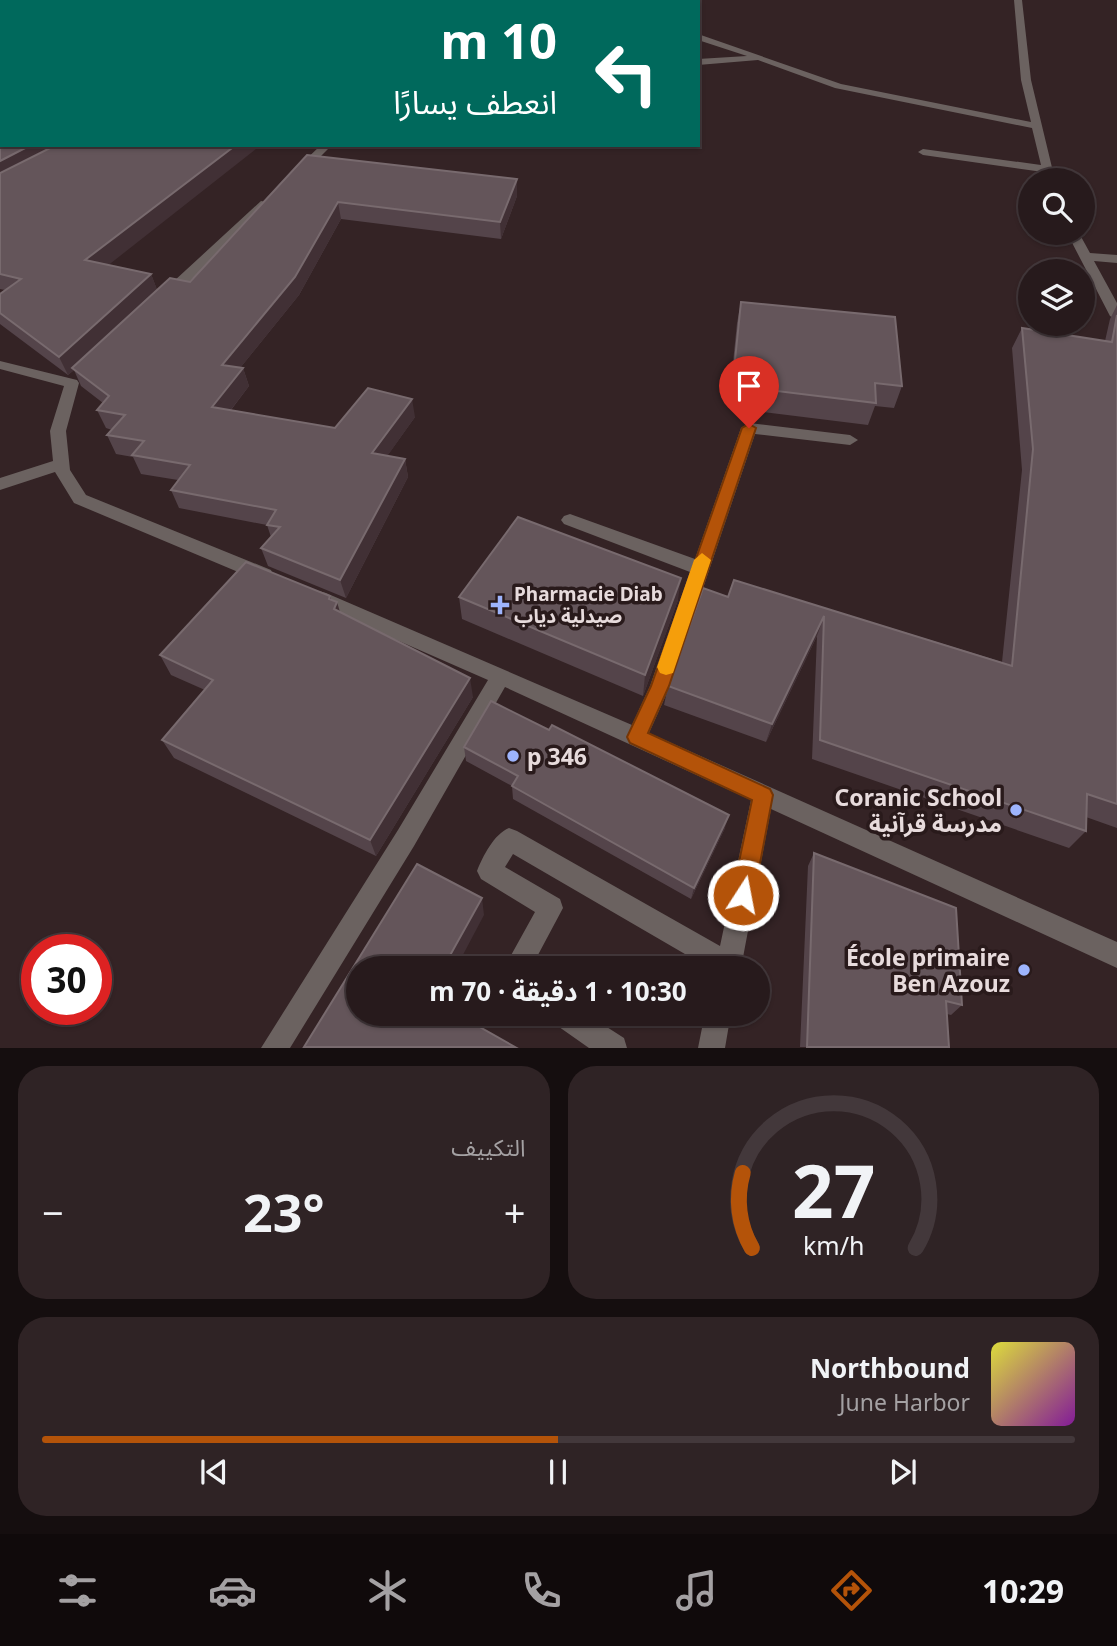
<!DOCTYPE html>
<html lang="ar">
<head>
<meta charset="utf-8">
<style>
	:root { --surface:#271a1c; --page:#2f2325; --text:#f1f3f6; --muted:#a4a1a3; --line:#43383b; --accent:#b45309 }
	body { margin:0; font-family:"Noto Sans","Noto Sans Arabic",sans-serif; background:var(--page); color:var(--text); direction:rtl; height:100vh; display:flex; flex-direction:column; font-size:26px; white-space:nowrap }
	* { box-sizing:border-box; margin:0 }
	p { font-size:23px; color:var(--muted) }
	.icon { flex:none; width:38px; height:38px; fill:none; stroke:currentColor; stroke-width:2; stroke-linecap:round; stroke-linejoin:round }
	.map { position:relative; height:1048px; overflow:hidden; direction:ltr }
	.drawer { display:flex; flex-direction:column; gap:18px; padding:18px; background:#150e0f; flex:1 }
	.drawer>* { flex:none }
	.hud { position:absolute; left:0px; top:0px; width:700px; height:147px; box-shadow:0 2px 5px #0004,0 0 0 2px var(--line); direction:rtl; background:#00695c; color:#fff; overflow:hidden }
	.buttons { position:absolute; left:1018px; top:168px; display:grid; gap:14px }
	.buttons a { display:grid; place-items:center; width:77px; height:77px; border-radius:50%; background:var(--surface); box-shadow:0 2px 5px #0004,0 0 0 2px var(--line); font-size:35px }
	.speed { position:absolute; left:21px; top:934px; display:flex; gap:14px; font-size:35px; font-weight:700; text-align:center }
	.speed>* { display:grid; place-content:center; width:91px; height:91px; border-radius:50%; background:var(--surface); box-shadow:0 2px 5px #0004,0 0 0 2px var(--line); line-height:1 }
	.speed .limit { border:10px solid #d22; background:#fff; color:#111 }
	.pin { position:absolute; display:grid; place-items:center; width:60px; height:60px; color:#fff; margin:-72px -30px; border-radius:50% 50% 50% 0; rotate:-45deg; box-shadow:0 0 7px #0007 }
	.pin .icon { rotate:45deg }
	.me { position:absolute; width:77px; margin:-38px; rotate:11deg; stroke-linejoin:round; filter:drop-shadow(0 0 5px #0008) }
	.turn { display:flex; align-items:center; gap:24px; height:147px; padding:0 28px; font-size:32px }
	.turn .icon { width:91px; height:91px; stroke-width:2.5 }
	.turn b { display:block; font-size:49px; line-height:60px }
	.big { font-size:52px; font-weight:700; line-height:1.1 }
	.drawer .widget { flex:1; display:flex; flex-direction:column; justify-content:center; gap:10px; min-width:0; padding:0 24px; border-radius:28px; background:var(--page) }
	.drawer .dial { align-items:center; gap:0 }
	.dial svg { height:182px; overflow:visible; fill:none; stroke:var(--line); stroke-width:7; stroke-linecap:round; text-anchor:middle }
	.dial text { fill:var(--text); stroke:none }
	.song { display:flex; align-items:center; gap:21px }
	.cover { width:84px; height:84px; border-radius:10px; background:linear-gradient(135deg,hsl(60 70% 55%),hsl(290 70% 35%)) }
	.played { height:7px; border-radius:4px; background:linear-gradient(90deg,var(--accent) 50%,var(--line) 50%) }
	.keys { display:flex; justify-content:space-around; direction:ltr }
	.heat { display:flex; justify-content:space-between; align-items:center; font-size:38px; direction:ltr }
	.drawer .tiles { flex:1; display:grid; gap:18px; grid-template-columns:1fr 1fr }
	.widget:last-child { grid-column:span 2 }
	.trip { position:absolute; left:346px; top:956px; width:424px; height:70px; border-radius:35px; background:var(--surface); box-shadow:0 2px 5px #0004,0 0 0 2px var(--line); font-weight:700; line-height:70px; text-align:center; direction:rtl }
	.tabs { display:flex; height:112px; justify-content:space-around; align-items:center; background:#100a0b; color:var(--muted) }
	.tabs .icon { width:49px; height:49px }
	.tabs .active { color:var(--accent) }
	.tabs b { font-size:32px; color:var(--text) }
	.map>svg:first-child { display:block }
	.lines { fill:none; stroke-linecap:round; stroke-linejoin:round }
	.minor { fill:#6b6260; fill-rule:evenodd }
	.wall { fill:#54444a }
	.shaded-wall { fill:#413035 }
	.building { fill:#64555a; stroke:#786a6e; stroke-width:2 }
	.route { fill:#b45309; stroke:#753606; stroke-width:2 }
	.slow { fill:#f59e0b }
	.poi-dot { fill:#9db4fd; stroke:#291a1b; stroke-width:2.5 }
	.labels { text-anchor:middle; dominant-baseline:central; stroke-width:7; stroke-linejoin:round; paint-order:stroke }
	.poi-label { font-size:19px; font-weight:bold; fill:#e7dbdc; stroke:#291a1b; text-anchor:start }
	.near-poi-label { font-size:23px; font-weight:bold; fill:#e7dbdc; stroke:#291a1b; text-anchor:end }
</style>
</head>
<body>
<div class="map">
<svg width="1117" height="1048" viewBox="0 0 1117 1048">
	<rect width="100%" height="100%" fill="#342325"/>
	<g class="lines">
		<path class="minor" d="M1014,0H1022L1031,80L1055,180H1045L1043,172L923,155L918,152L923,149L1041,165L1032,128L835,88L758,60L698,65V59L747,56L698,40V34L841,84L1031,122L1021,80Z
			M321,145H332L303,174H295V170Z
			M261,201L271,203L171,299H161V293Z
			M1067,233H1079L1090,253L1117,255V263L1094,261L1117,303V320L1110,316Z
			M0,361L77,380L79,383L66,431L70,470L86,495L271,570L273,575L271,580H257L74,503L55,472L0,490V478L53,461L50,431L64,386L0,369Z
			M749,423L850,435L858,440L850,445L755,434L670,686L649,733L1117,942V968L771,809L741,968H709L513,854L505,867L560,899L563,908L531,968H504L535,912L481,879L477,871C483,856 494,834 509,828L517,831L720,946L751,800L505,687L414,846L290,1048H261L398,830L488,680L312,603L310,598L312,593L319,591L326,593L632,725L650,686L690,572L564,524L561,520L564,516L570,514L695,559L741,428Z
			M548,1013H585L624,1038L627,1048H589L552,1022Z
			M705,1013H731L725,1048H698Z"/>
	</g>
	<path class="wall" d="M0,86L109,265L151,274L157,290L190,282L307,155L517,196L501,239L341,219L299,295L240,368H243L249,386L231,410L335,428L415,417L387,456L405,459L408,477L346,598L268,566L261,548L271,537L267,525L179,508L171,490L178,480L141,474L133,457L116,454L107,435L112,430L106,428L97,410L103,403L81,386L74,370L68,375L0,324V294L5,290L0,289Z
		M741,302L902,386L894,408L875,406L868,425L763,412L764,404L732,400L733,393L730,392L737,323Z
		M1117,305V828L1086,817V831L1069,848L812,759L817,636L766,742L664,705L668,686L728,597L734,580L1002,662L1022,470L1012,348L1022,328L1105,341L1110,319Z
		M459,597L678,600L643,696L462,619Z
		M331,600L340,612L473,697L376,856L174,758L162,740L205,690L171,675L160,655Z
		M464,747L725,828L691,899L513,799L512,786L466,761Z
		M814,853L962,1005L951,1015L947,1014L949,1047H800L808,866Z"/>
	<path class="shaded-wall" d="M31,145H70L0,182V161Z
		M236,145H261L92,278L85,260Z
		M517,179V196L501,239L500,222Z
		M338,202L341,219L299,295L228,383L222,365Z
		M151,274L158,292L72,368L74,370L68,375L59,357Z
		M243,368L249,386L219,425L212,407Z
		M412,399L415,417L376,472L372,453Z
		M405,459L408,477L346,598L340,580Z
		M681,578L678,600L643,696L645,675Z
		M330,596L334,609L337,602L343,622L340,628L329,599Z
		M824,616L817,636L766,742L772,724Z
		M470,678L473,697L376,856L370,840Z
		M729,815L725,828L691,899L694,888Z
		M482,898L484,915L456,968H443Z"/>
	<path class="building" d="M0,86L2,87V145H31L0,161Z
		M56,145H236L85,260L151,274L59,357L0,313V294L21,279L0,274V173Z
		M307,155L517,179L500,222L338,202L295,277L222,365L243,368L212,407L335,428L368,388L412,399L372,453L405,459L340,580L261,548L280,527L267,525L276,510L171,490L190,465L132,455L144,441L107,435L125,415L97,410L109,396L72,368L170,278L190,282Z
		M741,302L895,317L902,386L875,383L876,403L768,390L769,382L736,378L737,370H734Z
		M1117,315V804L1087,794L1086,831L820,740L824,616L772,724L668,686L703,588L728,597L734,580L1012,666L1033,449L1022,328L1112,342Z
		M518,517L681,578L645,675L459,597Z
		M246,562L330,596L329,599L337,602L334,609L470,678L370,840L162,740L213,680L160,655Z
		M491,701L549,730L552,725L729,815L694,888L512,786L518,776L464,747Z
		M814,853L956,908L962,1005L946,1001L949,1047H807Z
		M417,864L482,898L443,968H359V1013H455L515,1047H304Z"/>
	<path class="route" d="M749,424L756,428L669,686L648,733L770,789L773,795L754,895L751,903L743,906L735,903L732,895L752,800L630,743L627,737L651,686L742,428Z"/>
	<path class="slow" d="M702,553L711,560L675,667L673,673L666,675L660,673L657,667L694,560Z"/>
	<g class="poi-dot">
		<path d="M496.5 594.5h7v7h7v7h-7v7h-7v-7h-7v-7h7z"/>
		<circle cx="513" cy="756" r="7"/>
		<circle cx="1016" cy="810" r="7"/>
		<circle cx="1024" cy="970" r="7"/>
	</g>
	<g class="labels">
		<g class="poi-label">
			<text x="514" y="594">Pharmacie Diab<tspan x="514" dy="22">صيدلية دياب</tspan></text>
		</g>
		<g class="near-poi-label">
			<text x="527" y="756" text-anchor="start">p 346</text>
			<text x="1002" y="797">Coranic School<tspan x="1002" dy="26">مدرسة قرآنية</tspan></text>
			<text x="1010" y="957">École primaire<tspan x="1010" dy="26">Ben Azouz</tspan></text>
		</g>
	</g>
</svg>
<div class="buttons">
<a><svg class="icon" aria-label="search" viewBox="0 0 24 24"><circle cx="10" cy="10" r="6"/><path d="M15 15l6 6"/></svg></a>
<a><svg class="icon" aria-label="layers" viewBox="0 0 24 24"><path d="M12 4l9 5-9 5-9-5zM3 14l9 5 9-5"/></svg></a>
</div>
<div class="speed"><div class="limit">30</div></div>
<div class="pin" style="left:749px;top:428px;background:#d93025"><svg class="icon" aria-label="arrive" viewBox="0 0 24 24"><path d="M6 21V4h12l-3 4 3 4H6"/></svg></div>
<svg class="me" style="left:743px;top:895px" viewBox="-20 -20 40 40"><circle r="17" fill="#b45309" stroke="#fff" stroke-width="3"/><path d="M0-11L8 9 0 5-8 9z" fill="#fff"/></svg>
<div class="trip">10:30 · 1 دقيقة · 70 m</div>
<div class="hud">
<div class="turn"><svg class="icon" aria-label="left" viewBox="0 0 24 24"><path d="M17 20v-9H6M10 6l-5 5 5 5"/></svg><div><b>10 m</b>انعطف يسارًا</div></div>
</div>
</div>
<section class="drawer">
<div class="tiles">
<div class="widget dial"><svg viewBox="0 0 100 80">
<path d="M14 69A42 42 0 1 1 86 69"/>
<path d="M14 69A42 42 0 0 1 10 36" stroke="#b45309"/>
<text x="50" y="56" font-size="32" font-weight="700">27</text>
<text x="50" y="72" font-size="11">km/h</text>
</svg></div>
<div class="widget"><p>التكييف</p>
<div class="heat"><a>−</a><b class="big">23°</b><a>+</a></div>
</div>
<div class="widget">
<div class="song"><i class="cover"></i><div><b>Northbound</b><p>June Harbor</p></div></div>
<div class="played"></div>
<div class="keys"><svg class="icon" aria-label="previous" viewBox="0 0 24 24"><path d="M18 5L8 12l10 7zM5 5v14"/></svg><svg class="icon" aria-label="pause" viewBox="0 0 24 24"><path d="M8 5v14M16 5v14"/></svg><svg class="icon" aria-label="next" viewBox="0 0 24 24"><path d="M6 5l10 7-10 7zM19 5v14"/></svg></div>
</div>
</div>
</section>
<nav class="tabs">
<b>10:29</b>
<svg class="icon active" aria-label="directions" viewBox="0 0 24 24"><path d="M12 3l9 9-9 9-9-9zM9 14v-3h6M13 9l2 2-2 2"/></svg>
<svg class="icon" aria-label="music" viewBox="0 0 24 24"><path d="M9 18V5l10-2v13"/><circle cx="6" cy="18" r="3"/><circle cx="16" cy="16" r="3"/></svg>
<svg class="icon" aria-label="phone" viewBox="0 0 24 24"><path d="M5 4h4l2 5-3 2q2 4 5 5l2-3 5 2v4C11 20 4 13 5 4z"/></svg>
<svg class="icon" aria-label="climate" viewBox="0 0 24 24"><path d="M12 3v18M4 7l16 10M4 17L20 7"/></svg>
<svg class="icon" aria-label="car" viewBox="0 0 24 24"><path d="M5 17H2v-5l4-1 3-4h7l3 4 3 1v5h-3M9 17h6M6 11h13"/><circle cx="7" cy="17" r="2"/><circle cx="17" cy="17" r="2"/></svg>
<svg class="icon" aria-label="filters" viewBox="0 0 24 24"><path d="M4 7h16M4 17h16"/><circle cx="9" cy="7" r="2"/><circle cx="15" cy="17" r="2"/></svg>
</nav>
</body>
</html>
